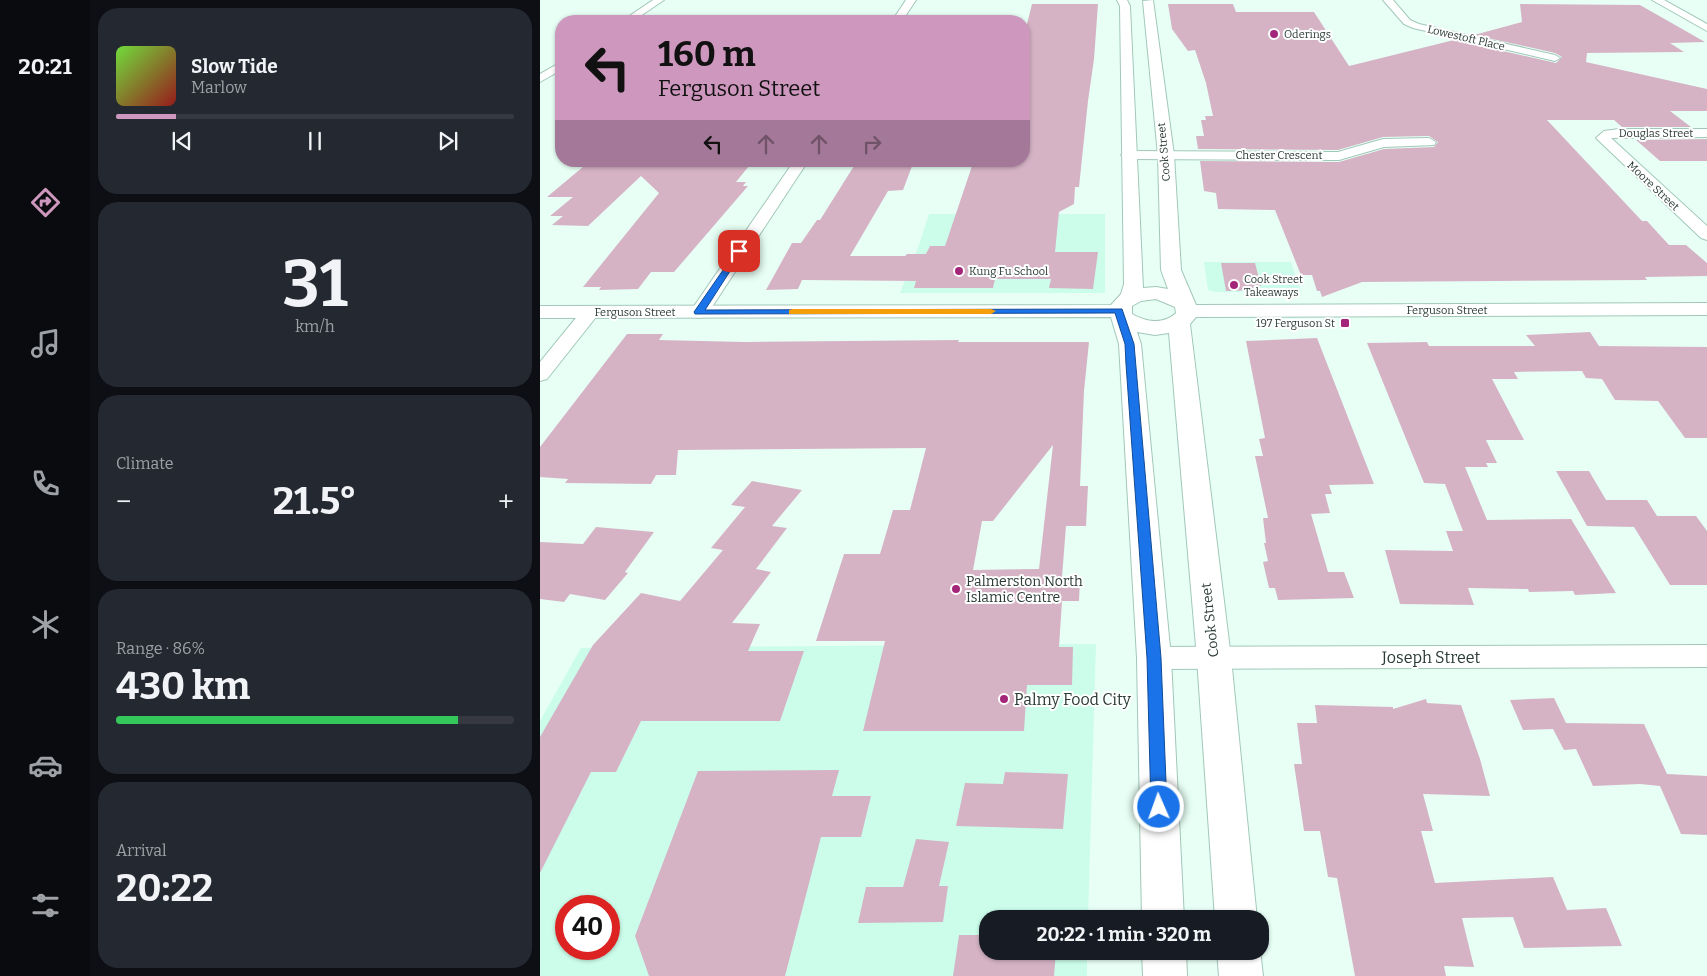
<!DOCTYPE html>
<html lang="en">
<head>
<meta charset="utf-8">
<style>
	:root { --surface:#171b24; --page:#242831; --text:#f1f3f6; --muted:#9ea1a6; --line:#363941; --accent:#ce97be }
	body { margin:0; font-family:Bitter,serif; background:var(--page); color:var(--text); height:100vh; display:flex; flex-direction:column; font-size:19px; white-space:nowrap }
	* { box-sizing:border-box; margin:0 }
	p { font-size:16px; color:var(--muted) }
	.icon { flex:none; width:28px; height:28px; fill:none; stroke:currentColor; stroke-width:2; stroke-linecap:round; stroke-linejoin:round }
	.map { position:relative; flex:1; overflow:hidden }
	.sheet { display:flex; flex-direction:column; gap:8px; padding:8px; background:#0d0f14; width:450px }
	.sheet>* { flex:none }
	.guide { position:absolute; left:15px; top:15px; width:475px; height:152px; border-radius:20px; box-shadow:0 1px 4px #0004; background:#ce97be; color:#111; overflow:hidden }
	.speed { position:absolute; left:15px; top:895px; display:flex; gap:10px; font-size:25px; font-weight:700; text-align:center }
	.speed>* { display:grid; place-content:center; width:65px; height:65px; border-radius:50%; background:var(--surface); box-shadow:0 1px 4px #0004; line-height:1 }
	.speed .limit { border:8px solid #d22; background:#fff; color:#111 }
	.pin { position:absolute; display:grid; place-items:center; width:42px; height:42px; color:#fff; margin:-21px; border-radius:10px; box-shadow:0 2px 8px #0006 }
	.me { position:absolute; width:55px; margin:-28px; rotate:358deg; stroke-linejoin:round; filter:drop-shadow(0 0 4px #0008) }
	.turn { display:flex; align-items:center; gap:18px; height:105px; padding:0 20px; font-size:22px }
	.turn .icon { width:65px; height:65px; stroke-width:2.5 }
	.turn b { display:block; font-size:35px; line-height:42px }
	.lanes { display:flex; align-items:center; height:48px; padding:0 20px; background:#0003; justify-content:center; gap:25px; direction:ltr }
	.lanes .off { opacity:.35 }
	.big { font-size:38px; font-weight:700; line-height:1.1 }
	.sheet .card { flex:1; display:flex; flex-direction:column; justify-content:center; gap:8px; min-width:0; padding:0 18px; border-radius:20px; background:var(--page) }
	.sheet .dial { align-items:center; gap:0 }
	.dial b { font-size:65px; line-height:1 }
	.song { display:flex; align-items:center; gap:15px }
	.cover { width:60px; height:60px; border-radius:8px; background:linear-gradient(135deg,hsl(100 70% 55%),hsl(0 70% 35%)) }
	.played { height:5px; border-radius:2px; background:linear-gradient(90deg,var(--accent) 15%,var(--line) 15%) }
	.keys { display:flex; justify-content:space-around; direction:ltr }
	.heat { display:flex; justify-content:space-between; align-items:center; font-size:28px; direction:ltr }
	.charge { height:8px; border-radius:4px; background:linear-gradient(90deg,#34c759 86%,var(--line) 0) }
	.trip { position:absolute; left:439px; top:910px; width:290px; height:50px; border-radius:20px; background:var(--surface); box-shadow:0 1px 4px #0004; font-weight:700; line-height:50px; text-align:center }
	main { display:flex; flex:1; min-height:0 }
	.menu { display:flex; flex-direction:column; width:90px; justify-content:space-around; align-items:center; background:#090b0e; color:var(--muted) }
	.menu .icon { width:35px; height:35px }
	.menu .active { color:var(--accent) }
	.menu b { font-size:22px; color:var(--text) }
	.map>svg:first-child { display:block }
	.built { fill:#ccfdeb; fill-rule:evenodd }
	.building { fill:#d5b3c5; fill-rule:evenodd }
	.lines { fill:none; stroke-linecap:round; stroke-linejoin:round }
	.street-casing { stroke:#a1c8b9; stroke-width:2 }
	.secondary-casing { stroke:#a1c8b9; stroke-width:2 }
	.street { fill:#fff; fill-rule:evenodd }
	.secondary { fill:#fff; fill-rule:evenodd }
	.route { fill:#1a73e8; stroke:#114b97 }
	.slow { fill:#f59e0b }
	.poi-dot { fill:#a3267a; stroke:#fff; stroke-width:2 }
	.labels { text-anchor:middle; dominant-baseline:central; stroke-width:4; stroke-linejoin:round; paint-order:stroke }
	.far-poi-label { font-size:11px; fill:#2b3b35; stroke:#fff; text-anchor:start }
	.far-street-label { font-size:11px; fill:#2b3b35; stroke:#fff }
	.poi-label { font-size:14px; fill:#2b3b35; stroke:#fff; text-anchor:start }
	.street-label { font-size:14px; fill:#2b3b35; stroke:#fff }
	.near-street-label { font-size:16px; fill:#2b3b35; stroke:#fff }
	.near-poi-label { font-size:16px; fill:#2b3b35; stroke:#fff; text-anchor:start }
</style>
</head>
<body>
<main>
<nav class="menu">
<b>20:21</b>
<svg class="icon active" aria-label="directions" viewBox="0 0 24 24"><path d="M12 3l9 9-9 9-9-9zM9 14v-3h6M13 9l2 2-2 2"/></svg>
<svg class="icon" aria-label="music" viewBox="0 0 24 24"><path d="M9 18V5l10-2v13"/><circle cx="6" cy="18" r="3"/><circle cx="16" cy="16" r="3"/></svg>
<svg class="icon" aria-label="phone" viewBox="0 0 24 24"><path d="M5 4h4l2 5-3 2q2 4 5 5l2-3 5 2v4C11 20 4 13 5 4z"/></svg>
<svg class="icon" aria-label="climate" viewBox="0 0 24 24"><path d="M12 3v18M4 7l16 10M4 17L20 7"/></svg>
<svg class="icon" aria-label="car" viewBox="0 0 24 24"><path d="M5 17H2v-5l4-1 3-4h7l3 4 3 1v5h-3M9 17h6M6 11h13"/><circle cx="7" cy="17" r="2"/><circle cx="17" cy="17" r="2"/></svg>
<svg class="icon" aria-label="filters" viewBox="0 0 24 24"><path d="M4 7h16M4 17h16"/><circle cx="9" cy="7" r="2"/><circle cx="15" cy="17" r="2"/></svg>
</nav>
<section class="sheet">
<div class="card">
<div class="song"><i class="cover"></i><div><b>Slow Tide</b><p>Marlow</p></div></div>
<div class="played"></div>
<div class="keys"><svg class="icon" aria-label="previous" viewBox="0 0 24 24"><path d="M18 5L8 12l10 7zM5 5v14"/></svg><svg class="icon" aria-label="pause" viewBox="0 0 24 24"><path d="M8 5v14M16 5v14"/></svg><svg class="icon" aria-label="next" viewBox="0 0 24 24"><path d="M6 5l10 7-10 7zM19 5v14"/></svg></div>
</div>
<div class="card dial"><b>31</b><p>km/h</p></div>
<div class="card"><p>Climate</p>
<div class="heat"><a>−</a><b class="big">21.5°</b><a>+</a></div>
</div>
<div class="card"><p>Range · 86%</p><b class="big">430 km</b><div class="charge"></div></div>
<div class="card"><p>Arrival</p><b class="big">20:22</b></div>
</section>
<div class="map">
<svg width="1167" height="976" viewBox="0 0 1167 976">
	<rect width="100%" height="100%" fill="#e7fff5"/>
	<path class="built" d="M389,214H565V293H360L379,245Z
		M664,262H751L761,292H674L668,290Z
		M556,644L548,919H448V951H547V976H0V721L41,648ZM26,906H69V949H26Z"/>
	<path class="building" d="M492,4H558L554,59L548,101L539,187H535L534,204L519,212L515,252H558L553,289L509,288L511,279H455L453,288H374L376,281L262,280L258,289L226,290L252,243H261L277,220H280L314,166H329L330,161H374L363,190L348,191L310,256H365L367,254H386L390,246H405L432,166H450L451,161H484V36Z
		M628,4H693L696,12H774L809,66L914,40L1016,63L1022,57L1015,53L934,35L982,22L980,4L1100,5L1165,42L1130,43L1144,52L1047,53L1046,62L1167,89V111H1130L1151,127H1082L1074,120H1007L1102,221H1107L1129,245H1146L1167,263V276L1105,277L1107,280L822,282L782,297L780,291H777L772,275H761L735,210L678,209L676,193L664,191L660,161L799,162L844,149L894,147L898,142L889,136L843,137L798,150L658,149L656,136H664L661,120H666L665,116H673L666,83L655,50L648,51L632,29Z
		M1167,139V161H1120L1096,140Z
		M50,161H213L196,182H206L203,186H208L134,272H111L98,289L59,290L61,287H43L119,193L101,176L48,226L12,225L23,216H10L33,197H7Z
		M681,263H715L721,286H713L714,290L686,291Z
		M1050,332L1059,346L1167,347V438H1145L1118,401L1075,400L1062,379L1046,378L1042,371L974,372L978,379H952L984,440H946L957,463H946L948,467H925L947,520L1031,519L1076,593L1035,595L1033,591L989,592L988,589L928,588L934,605L860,604L845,550L913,551L906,531H923L905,484L884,483L827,343L887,342L889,346H995L986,335Z
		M87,334H123L119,340L204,342L419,340L418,342H549L544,391L540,486H548L546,526H526L522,577H540L539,601H522L519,647H533L532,685H487L484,731H323L345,641H276L304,554H340L353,510H370L386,448L138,450L136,475H116L111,484L25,483L28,479L0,477V447ZM513,445L499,569L433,570L442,521H453Z
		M777,338L834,484L789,485L792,494H785L790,513L771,514L788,572H804L814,598L738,600L735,588H729L723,562L728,561L724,543H726L723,518H728L715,456H723L719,439L725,438L706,341Z
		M1016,471H1049L1066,500H1107L1117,516H1156L1167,531V585H1130L1094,527L1047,526Z
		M212,481L262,490L232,526L247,528L216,569L231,572L192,623L220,624L208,651H264L240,721H101L76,772H51L0,873V737L53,645L101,593L140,601L183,550L171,548L205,507L191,505Z
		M56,527L114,532L85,572L88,573L65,600L30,594L24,602L0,599V542L43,544Z
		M1014,698L1026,723L1104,724L1127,774L1167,776V835L1141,834L1120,786L1100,784L1053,786L1036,749L1024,750L1013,729L983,730L970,700Z
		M886,699L887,703L921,705L940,759L950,796L883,794L893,831H881L895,883L1013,877L1027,910L1066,908L1082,946L984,948L973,917L922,918L934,967L904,966L906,976H815L797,878L788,877L780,831H764L754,764H762L757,723H777L775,705L853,707V709Z
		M299,770L292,796H331L321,837H281L245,976H109L95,936L158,771Z
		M465,772L528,774L523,829L416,826L425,783L463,784Z
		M376,839L409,842L399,886H408L403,922L318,923L326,887H363Z
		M419,935H448V951H516L514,976H413Z"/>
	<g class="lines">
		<defs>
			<path id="street" d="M113,0H124L93,21H82Z
				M366,0H376L362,21H352Z
				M843,0H853L870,20L879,24L1015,55L1020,58L1015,61L873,28L864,24Z
				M1112,0H1124L1167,24V31Z
				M21,62V70L0,82V74Z
				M1079,129H1167V137L1071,138L1167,226V240L1161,238L1056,138L1064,131Z
				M889,138L896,142L894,145L844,147L799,160L588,159L581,155L588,151L798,152L843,139Z
				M254,161H268L166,316L159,318L152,316L150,312Z
				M51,306L58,308L60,312L7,379L0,381V362L44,308Z
				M1167,645V667L614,669L604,666L600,658L604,650L614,647Z"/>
			<path id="secondary" d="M577,0H587L590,6L603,288L616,287L628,289L621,270L618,155L603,1L613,0L634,155L641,270L656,305L1167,303V315L656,317L650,324L691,658L717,919H675L657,658L629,333L615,335L597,332L601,344L631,658L644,919H602L597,658L579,344L571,317L0,318V306L571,305L581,294L584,284L580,6ZM616,299L635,307L636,313C623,325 606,322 592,314V306L601,301Z
				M720,949L723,976H679L677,951H720Z
				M602,951H646L647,976H603Z"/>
		</defs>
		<use href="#street" class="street-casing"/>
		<use href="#secondary" class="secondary-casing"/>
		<use href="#street" class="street"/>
		<use href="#secondary" class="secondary"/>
	</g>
	<path class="route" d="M199,249L203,251L165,310L582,309L594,344L621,658L627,807L625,812L619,814L613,812L611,807L607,658L586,364L585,344L575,313L155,314L154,312L197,250Z"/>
	<path class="slow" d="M253,309H451L456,311L451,314H249V310Z"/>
	<g class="poi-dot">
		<circle cx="734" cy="34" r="5"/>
		<circle cx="419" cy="271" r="5"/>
		<circle cx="694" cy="285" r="5"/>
		<rect x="800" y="318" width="10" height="10" rx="2.5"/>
		<circle cx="416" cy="589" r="5"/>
		<circle cx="464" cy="699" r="5"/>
	</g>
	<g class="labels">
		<g class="far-poi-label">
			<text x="744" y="34">Oderings</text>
			<text x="429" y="271">Kung Fu School</text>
			<text x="704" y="279">Cook Street<tspan x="704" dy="13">Takeaways</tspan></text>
			<text x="795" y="323" text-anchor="end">197 Ferguson St</text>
		</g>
		<g class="far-street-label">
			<text transform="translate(926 38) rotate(13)">Lowestoft Place</text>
			<text x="1116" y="133">Douglas Street</text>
			<text transform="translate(624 152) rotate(-95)">Cook Street</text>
			<text x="739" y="155">Chester Crescent</text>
			<text transform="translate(1113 186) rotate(43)">Moore Street</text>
			<text x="907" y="310">Ferguson Street</text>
			<text x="95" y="312">Ferguson Street</text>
		</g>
		<g class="poi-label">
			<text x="426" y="581">Palmerston North<tspan x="426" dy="16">Islamic Centre</tspan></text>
		</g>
		<g class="street-label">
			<text transform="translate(670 620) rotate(-96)">Cook Street</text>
		</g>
		<g class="near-street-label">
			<text x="891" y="657">Joseph Street</text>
		</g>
		<g class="near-poi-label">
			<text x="474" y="699">Palmy Food City</text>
		</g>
	</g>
</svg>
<div class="speed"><div class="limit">40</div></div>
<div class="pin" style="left:199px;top:251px;background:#d93025"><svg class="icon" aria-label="arrive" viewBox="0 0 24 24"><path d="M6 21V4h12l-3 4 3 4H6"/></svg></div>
<svg class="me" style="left:619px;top:807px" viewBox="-20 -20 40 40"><circle r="17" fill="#1a73e8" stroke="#fff" stroke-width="3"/><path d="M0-11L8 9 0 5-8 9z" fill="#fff"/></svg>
<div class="trip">20:22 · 1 min · 320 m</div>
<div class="guide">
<div class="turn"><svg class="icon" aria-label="left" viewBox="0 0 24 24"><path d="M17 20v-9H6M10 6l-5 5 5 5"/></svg><div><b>160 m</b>Ferguson Street</div></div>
<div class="lanes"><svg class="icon" aria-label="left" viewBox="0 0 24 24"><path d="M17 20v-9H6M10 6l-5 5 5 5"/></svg><svg class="icon off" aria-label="ahead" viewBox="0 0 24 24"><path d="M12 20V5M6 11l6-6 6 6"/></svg><svg class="icon off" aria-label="ahead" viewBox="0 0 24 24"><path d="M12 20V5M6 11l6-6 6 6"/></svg><svg class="icon off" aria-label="right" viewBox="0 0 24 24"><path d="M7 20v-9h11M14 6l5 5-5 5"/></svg></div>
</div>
</div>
</main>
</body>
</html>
